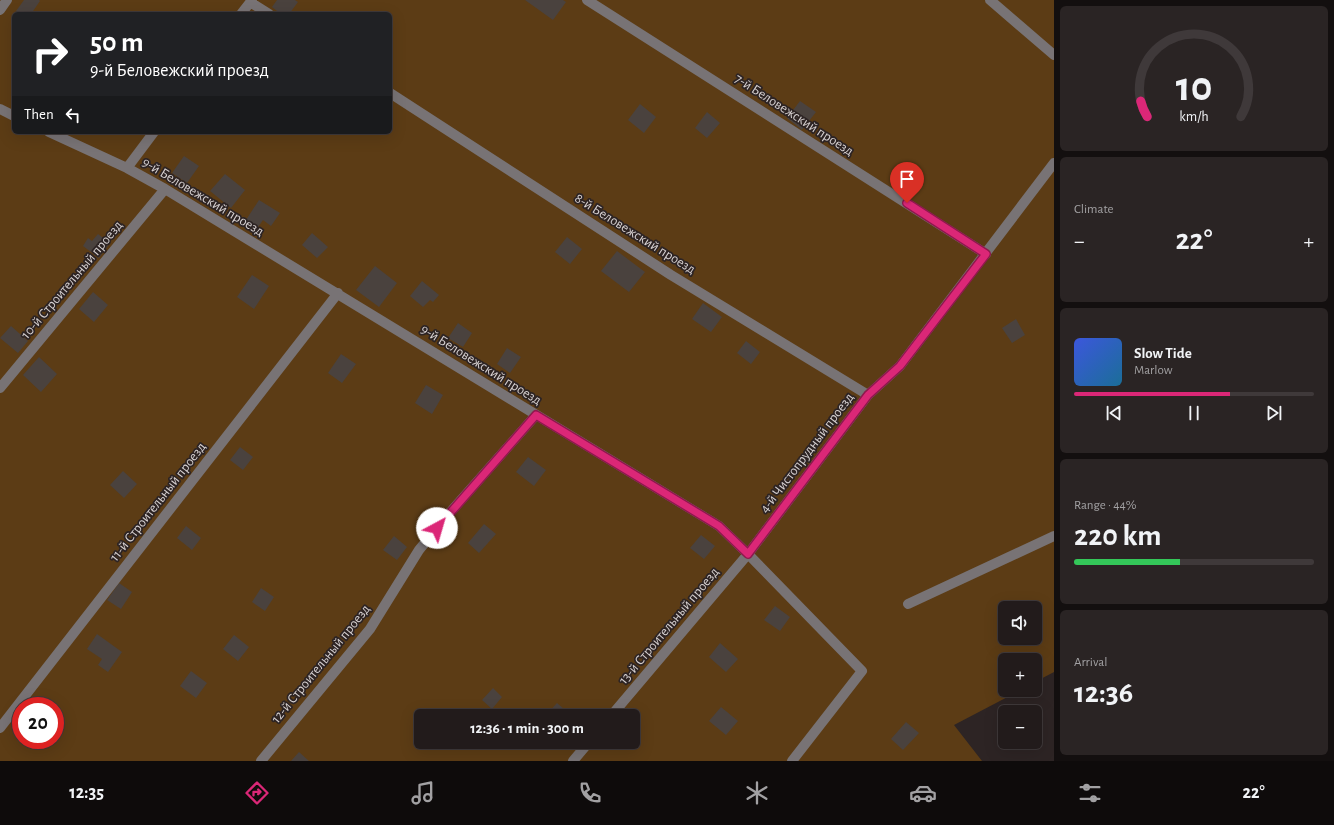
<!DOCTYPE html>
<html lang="en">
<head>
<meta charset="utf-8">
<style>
	:root { --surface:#221b1b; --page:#2a2424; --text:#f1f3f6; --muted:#a2a1a3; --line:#3f393a; --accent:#db2777 }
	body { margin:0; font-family:"Alegreya Sans",sans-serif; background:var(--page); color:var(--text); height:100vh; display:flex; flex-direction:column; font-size:15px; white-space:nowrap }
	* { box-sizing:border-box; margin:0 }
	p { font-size:13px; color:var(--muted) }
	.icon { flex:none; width:22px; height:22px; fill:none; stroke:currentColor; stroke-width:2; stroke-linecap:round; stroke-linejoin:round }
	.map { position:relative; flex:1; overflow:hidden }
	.drawer { display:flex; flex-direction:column; gap:6px; padding:6px; background:#130f0f; width:280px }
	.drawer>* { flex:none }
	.top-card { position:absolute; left:12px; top:12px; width:380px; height:122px; border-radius:6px; box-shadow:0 4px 16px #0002,0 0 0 1px var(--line); background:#202124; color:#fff; overflow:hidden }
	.tools { position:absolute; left:998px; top:601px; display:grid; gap:8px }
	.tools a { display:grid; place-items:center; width:44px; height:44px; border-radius:6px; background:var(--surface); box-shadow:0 4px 16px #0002,0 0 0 1px var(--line); font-size:20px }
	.speed { position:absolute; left:12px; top:697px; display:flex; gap:8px; font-size:20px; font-weight:700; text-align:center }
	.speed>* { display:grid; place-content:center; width:52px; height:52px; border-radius:50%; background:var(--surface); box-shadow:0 4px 16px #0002,0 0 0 1px var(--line); line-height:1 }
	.speed .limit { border:6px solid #d22; background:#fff; color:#111 }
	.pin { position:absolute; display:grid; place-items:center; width:34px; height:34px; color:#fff; margin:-41px -17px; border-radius:50% 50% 50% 0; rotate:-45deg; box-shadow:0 0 4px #0007 }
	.pin .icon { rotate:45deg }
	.me { position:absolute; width:44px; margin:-22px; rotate:39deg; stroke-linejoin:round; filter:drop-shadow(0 0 3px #0008) }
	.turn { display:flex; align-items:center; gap:14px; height:84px; padding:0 12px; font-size:18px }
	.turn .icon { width:52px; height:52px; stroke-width:2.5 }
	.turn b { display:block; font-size:28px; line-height:34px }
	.then { display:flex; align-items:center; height:38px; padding:0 12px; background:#0003; gap:8px; font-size:15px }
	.big { font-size:30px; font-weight:600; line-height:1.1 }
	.drawer .card { flex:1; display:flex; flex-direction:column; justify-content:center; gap:6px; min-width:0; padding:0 14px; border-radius:6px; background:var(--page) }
	.drawer .dial { align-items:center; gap:0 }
	.dial svg { height:104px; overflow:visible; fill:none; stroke:var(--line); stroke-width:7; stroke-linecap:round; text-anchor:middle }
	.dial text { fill:var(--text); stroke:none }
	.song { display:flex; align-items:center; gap:12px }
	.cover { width:48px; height:48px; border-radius:6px; background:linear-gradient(135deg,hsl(230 70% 55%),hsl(200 70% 35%)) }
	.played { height:4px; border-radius:2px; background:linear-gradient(90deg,var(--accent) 65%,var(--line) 65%) }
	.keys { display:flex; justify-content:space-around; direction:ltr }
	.heat { display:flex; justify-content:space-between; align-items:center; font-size:22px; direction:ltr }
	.charge { height:6px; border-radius:3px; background:linear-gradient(90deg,#34c759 44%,var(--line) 0) }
	.trip { position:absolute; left:414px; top:709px; width:226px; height:40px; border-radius:6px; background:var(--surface); box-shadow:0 4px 16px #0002,0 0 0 1px var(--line); font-weight:600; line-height:40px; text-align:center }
	.tabs { display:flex; height:64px; justify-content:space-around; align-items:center; background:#0e0b0b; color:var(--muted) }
	.tabs .icon { width:28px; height:28px }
	.tabs .active { color:var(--accent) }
	.tabs b { font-size:18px; color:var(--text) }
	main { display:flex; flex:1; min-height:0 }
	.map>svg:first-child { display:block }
	.green { fill:#5c3c15; fill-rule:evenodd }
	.building { fill:#4a423e }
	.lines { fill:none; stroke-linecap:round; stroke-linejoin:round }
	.minor { stroke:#787375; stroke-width:10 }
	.route-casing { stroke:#8e194d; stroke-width:10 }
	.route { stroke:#db2777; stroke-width:7 }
	.labels { text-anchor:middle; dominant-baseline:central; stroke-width:3.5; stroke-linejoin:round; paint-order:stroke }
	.street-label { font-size:14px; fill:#d6d0d0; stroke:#2d2424 }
</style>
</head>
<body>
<main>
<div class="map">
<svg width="1054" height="761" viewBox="0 0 1054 761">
	<rect width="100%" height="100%" fill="#2d2424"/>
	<path class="green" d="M0,0H1054V672L1035,682V660H1005V690H1021L954,725L982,761H0ZM14,14H390V132H14ZM1005,608H1035V638H1005ZM21,706H55V740H21ZM421,716H633V742H421Z"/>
	<path class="building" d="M24,0H39L40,1L31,14H21L16,11Z
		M277,0H295L298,2L289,14H281L272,7Z
		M525,0H563L566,2L553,20Z
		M800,101L816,112L802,130L787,118Z
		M640,104L656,117L644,133L628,120Z
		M707,112L720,123L707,138L695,128Z
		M184,156L199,166L187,183L172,173Z
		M225,174L245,190L231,208L210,191Z
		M259,200L280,213L271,226L263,220L256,230L244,223Z
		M312,233L328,247L317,258L302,245Z
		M98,234L110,243L99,258L83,246L88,238L92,241Z
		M567,237L582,249L570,264L555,252Z
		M617,251L645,272L629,292L601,271Z
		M375,266L397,283L379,307L356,290Z
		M252,275L269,286L254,309L237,297Z
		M422,281L439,295L433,302L430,300L423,307L410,296Z
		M93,292L108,305L94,322L79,309Z
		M703,303L722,317L711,332L692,319Z
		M1016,319L1025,335L1012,343L1002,328Z
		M458,323L472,333L463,347L448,338Z
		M11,326L28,341L18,353L0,338Z
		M746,341L760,352L751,364L737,353Z
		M507,348L521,357L510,373L497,364Z
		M341,354L356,364L342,383L328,373Z
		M39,357L57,374L41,392L23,375Z
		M426,385L443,395L432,414L415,403Z
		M240,447L253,457L243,470L230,460Z
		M528,457L546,470L534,486L516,472Z
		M123,471L137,484L124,498L110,485Z
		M484,524L496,534L479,553L468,543Z
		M186,526L201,538L192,550L177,538Z
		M701,535L715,546L704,559L690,548Z
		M394,536L407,547L397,560L383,550Z
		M119,583L132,592L121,609L107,600Z
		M261,588L274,597L265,611L252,602Z
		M775,606L790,617L780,631L764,620Z
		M97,634L122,652L108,672L98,665L102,659L87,649Z
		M234,635L249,647L238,661L223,649Z
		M720,643L738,659L726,672L709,657Z
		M191,671L207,683L196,698L180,686Z
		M493,688L502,697L492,709L482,700Z
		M557,703L571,715L570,716L546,715Z
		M721,707L738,721L726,735L709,721Z
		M906,722L919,733L903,750L891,739Z
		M299,752L309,761H291Z"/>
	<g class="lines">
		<path class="minor" d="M587,0L986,254
			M990,0L1054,55
			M250,2L269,14
			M0,10L7,0
			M241,14L252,0
			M390,93L671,275L868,395
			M0,109L14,116
			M49,132L127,168L165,189L719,526L748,554L862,671L792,761
			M127,168L154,132
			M0,388L165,189
			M908,604L1054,536
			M611,716L748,554L868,395L900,366L1054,163
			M0,728L338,293
			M261,761L370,629L419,550L446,517L536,415
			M573,761L589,742"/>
	</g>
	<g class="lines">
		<defs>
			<path id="route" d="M437,528L536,415L719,526L748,554L868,395L900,366L986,254L907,203"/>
		</defs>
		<use href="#route" class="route-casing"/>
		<use href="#route" class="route"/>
	</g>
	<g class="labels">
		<g class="street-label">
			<text transform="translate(794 115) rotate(33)">7-й Беловежский проезд</text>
			<text transform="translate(203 197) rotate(31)">9-й Беловежский проезд</text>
			<text transform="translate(635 234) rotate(32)">8-й Беловежский проезд</text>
			<text transform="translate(72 280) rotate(-50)">10-й Строительный проезд</text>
			<text transform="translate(481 365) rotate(32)">9-й Беловежский проезд</text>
			<text transform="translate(807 453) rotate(-53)">4-й Чистопрудный проезд</text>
			<text transform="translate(158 502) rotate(-52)">11-й Строительный проезд</text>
			<text transform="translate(669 626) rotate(-50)">13-й Строительный проезд</text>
			<text transform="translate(321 664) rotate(-51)">12-й Строительный проезд</text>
		</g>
	</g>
</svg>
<div class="tools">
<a><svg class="icon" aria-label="sound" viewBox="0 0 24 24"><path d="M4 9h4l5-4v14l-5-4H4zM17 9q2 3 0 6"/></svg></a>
<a>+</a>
<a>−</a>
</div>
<div class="speed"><div class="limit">20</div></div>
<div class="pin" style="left:907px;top:203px;background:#d93025"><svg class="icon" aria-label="arrive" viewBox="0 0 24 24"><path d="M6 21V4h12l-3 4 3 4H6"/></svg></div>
<svg class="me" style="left:437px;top:528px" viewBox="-20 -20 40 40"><circle r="19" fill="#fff"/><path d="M0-13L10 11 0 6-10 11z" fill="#db2777"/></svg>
<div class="trip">12:36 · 1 min · 300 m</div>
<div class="top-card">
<div class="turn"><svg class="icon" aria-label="right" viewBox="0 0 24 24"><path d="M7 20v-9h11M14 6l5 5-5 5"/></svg><div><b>50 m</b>9-й Беловежский проезд</div></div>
<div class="then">Then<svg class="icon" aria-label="left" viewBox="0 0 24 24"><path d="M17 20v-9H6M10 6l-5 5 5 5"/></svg></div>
</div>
</div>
<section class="drawer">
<div class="card dial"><svg viewBox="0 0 100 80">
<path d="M14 69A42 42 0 1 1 86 69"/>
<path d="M14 69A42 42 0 0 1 9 57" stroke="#db2777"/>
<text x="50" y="56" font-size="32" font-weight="700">10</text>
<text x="50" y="72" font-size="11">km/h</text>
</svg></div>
<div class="card"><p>Climate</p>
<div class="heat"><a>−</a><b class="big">22°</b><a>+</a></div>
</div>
<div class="card">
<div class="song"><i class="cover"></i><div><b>Slow Tide</b><p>Marlow</p></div></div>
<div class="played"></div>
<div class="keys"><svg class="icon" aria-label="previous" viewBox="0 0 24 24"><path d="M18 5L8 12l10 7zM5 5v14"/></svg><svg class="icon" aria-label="pause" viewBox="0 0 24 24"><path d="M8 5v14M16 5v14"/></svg><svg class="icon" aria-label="next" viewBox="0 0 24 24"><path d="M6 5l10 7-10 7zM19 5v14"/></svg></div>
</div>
<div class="card"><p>Range · 44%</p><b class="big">220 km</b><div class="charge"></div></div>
<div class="card"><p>Arrival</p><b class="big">12:36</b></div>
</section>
</main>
<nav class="tabs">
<b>12:35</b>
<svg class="icon active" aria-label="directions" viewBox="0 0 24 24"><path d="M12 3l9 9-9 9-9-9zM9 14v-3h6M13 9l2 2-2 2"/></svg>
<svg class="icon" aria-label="music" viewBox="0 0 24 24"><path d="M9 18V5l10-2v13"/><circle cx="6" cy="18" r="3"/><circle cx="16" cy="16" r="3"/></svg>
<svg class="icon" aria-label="phone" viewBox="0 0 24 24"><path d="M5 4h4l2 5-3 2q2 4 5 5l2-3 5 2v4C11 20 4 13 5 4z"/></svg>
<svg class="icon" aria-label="climate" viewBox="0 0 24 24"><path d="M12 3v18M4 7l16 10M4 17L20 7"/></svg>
<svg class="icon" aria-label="car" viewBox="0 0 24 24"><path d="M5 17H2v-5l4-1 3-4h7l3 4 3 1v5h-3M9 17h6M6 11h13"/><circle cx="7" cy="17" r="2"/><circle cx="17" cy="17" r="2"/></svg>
<svg class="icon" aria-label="filters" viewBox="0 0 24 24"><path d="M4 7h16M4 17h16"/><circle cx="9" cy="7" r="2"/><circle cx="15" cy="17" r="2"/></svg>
<b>22°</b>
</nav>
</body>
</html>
